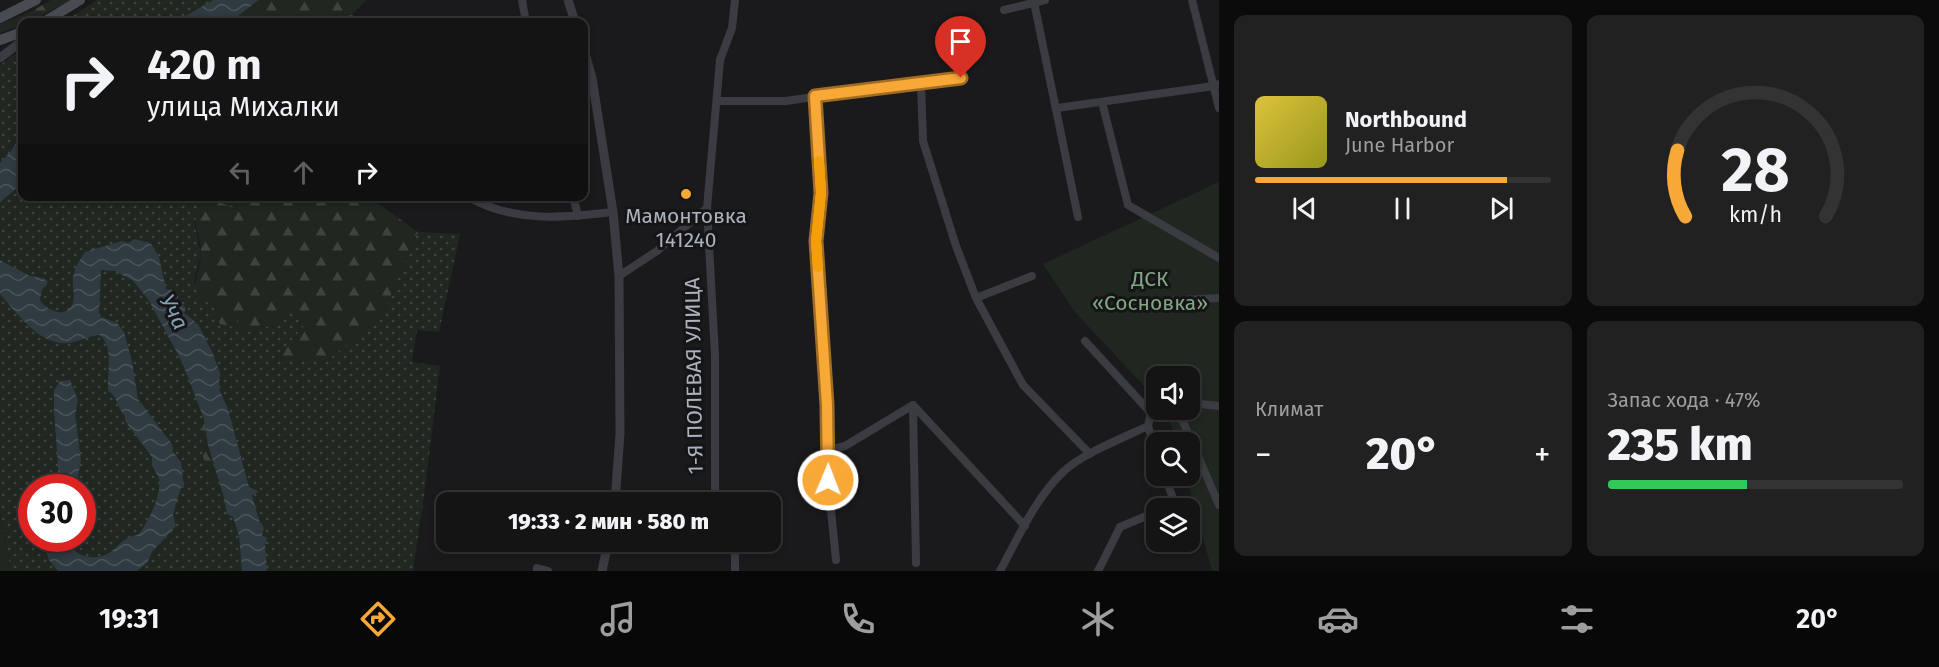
<!DOCTYPE html>
<html lang="ru">
<head>
<meta charset="utf-8">
<style>
	:root { --surface:#141415; --page:#212122; --text:#f1f3f6; --muted:#9d9ea0; --line:#333334; --accent:#f7a837 }
	body { margin:0; font-family:"Fira Sans",sans-serif; background:var(--page); color:var(--text); height:100vh; display:flex; flex-direction:column; font-size:22px; white-space:nowrap }
	* { box-sizing:border-box; margin:0 }
	p { font-size:20px; color:var(--muted) }
	.icon { flex:none; width:33px; height:33px; fill:none; stroke:currentColor; stroke-width:2; stroke-linecap:round; stroke-linejoin:round }
	.map { position:relative; flex:1; overflow:hidden }
	.side { display:flex; flex-direction:column; gap:15px; padding:15px; background:#0b0b0c; width:720px }
	.side>* { flex:none }
	.hud { position:absolute; left:18px; top:18px; width:570px; height:183px; border-radius:12px; box-shadow:0 3px 9px #0003,0 0 0 2px var(--line); background:#141415; color:var(--text); overflow:hidden }
	.controls { position:absolute; left:1146px; top:366px; display:grid; gap:12px }
	.controls a { display:grid; place-items:center; width:54px; height:54px; border-radius:12px; background:var(--surface); box-shadow:0 3px 9px #0003,0 0 0 2px var(--line); font-size:30px }
	.speed { position:absolute; left:18px; top:474px; display:flex; gap:12px; font-size:30px; font-weight:700; text-align:center }
	.speed>* { display:grid; place-content:center; width:78px; height:78px; border-radius:50%; background:var(--surface); box-shadow:0 3px 9px #0003,0 0 0 2px var(--line); line-height:1 }
	.speed .limit { border:9px solid #d22; background:#fff; color:#111 }
	.pin { position:absolute; display:grid; place-items:center; width:51px; height:51px; color:#fff; margin:-62px -26px; border-radius:50% 50% 50% 0; rotate:-45deg; box-shadow:0 0 6px #0007 }
	.pin .icon { rotate:45deg }
	.me { position:absolute; width:66px; margin:-33px; rotate:1deg; stroke-linejoin:round; filter:drop-shadow(0 0 4px #0008) }
	.turn { display:flex; align-items:center; gap:21px; height:126px; padding:0 30px; font-size:27px }
	.turn .icon { width:78px; height:78px; stroke-width:2.5 }
	.turn b { display:block; font-size:42px; line-height:51px }
	.lanes { display:flex; align-items:center; height:57px; padding:0 30px; background:#0003; justify-content:center; gap:30px; direction:ltr }
	.lanes .off { opacity:.35 }
	.big { font-size:45px; font-weight:800; line-height:1.1 }
	.side .tile { flex:1; display:flex; flex-direction:column; justify-content:center; gap:9px; min-width:0; padding:0 21px; border-radius:12px; background:var(--page) }
	.side .dial { align-items:center; gap:0 }
	.dial svg { height:156px; overflow:visible; fill:none; stroke:var(--line); stroke-width:7; stroke-linecap:round; text-anchor:middle }
	.dial text { fill:var(--text); stroke:none }
	.song { display:flex; align-items:center; gap:18px }
	.cover { width:72px; height:72px; border-radius:9px; background:linear-gradient(135deg,hsl(50 70% 55%),hsl(60 70% 35%)) }
	.played { height:6px; border-radius:3px; background:linear-gradient(90deg,var(--accent) 85%,var(--line) 85%) }
	.keys { display:flex; justify-content:space-around; direction:ltr }
	.heat { display:flex; justify-content:space-between; align-items:center; font-size:33px; direction:ltr }
	.charge { height:9px; border-radius:4px; background:linear-gradient(90deg,#34c759 47%,var(--line) 0) }
	.side .tiles { flex:1; display:grid; gap:15px; grid-template-columns:repeat(2,1fr) }
	.trip { position:absolute; left:436px; top:492px; width:345px; height:60px; border-radius:12px; background:var(--surface); box-shadow:0 3px 9px #0003,0 0 0 2px var(--line); font-weight:800; line-height:60px; text-align:center }
	.dock { display:flex; height:96px; justify-content:space-around; align-items:center; background:#080808; color:var(--muted) }
	.dock .icon { width:42px; height:42px }
	.dock .on { color:var(--accent) }
	.dock b { font-size:27px; color:var(--text) }
	main { display:flex; flex:1; min-height:0 }
	.map>svg:first-child { display:block }
	.grass { fill:url(#grass-dots); fill-rule:evenodd }
	.forest { fill:url(#forest-firs) }
	.green { fill:#1f2720 }
	.water { fill:url(#water-waves) }
	.lines { fill:none; stroke-linecap:round; stroke-linejoin:round }
	.minor { stroke:#3a3c41; stroke-width:8 }
	.tertiary { stroke:#3a3c41; stroke-width:9 }
	.secondary { stroke:#484b51; stroke-width:10 }
	.route-casing { stroke:#a16d24; stroke-width:15 }
	.route { stroke:#f7a837; stroke-width:10 }
	.slow { stroke:#f59e0b; stroke-width:10 }
	.poi-dot { fill:#f7a837; stroke:#151517; stroke-width:2 }
	.labels { text-anchor:middle; dominant-baseline:central; stroke-width:6; stroke-linejoin:round; paint-order:stroke }
	.poi-label { font-size:21px; fill:#acb2bc; stroke:#151517 }
	.park-label { font-size:21px; fill:#83a783; stroke:#151517 }
	.street-label { font-size:21px; fill:#acb2bc; stroke:#151517 }
	.water-label { font-size:22px; font-style:italic; fill:#83a3b7; stroke:#151517 }
</style>
</head>
<body>
<main>
<div class="map">
<svg width="1219" height="571" viewBox="0 0 1219 571">
	<defs>
		<pattern id="grass-dots" width="8" height="8" patternUnits="userSpaceOnUse" patternTransform="scale(1.5)"><rect width="8" height="8" fill="#1f2720"/><path d="M2 2h.1M6 6h.1" fill="none" stroke="#3d443e" stroke-width="1.8" stroke-linecap="round"/></pattern>
		<pattern id="forest-firs" width="22" height="20" patternUnits="userSpaceOnUse" patternTransform="scale(1.5)"><rect width="22" height="20" fill="#1f2720"/><path d="M5 1l3.5 6h-7zM16 11l3.5 6h-7z" fill="#3d443e"/></pattern>
		<pattern id="water-waves" width="16" height="10" patternUnits="userSpaceOnUse" patternTransform="scale(1.5)"><rect width="16" height="10" fill="#2f3a41"/><path d="M0 5q4-4 8 0t8 0" fill="none" stroke="#4a545a"/></pattern>
	</defs>
	<rect width="100%" height="100%" fill="#1a1a1c"/>
	<path class="grass" d="M97,0H222L220,22H64Z
		M22,49V196L233,197L237,206L235,209L222,203L194,222L201,254L194,280L201,299L239,318L292,302L304,326L277,357L383,314L418,232L460,234L439,332L417,330L412,362L440,366L424,496L413,571H11L0,512V65ZM32,488H82V538H32Z"/>
	<path class="forest" d="M51,0H71L29,22H22V25L0,33V24L32,11Z
		M259,0H366L345,22H230Z
		M372,196V199L418,232L383,314L326,362L276,358L304,326L292,303L278,324L250,331L240,329L239,319L233,327L220,324L212,304L201,299C189,275 201,274 201,253C200,226 186,226 206,199L222,203L235,209L237,206L233,197Z
		M204,419L208,445L219,486L214,485L203,457L200,424Z"/>
	<path class="green" d="M1219,182V571H1212L1186,476H1190V442H1177L1166,410H1190V376H1156V399L1075,312L1043,264Z
		M0,512L11,571H0Z"/>
	<path class="water" d="M213,0H259L230,22H169L182,18Z
		M22,134V184L0,202V163L11,151Z
		M135,239L151,244L159,257L166,289L174,291L178,301L186,308L184,313L198,324L213,354L220,373L219,389L228,409L249,487L259,492L252,495L259,520L264,528L262,535L267,538L265,544L267,571H242L239,536L233,517L227,514L224,498L208,445L204,419L182,362L148,299L133,281L115,271L101,270L99,316L117,323L124,332L132,361L138,399L172,444L173,452L181,462L184,488H181L173,514L176,526L152,552L147,563L137,571H58L49,560L42,539H67C72,555 91,562 107,554C114,551 119,543 126,539C130,536 134,536 139,534C148,522 162,495 159,479C156,470 150,467 152,457L125,421V416C118,409 118,401 113,395C109,390 108,394 108,387C107,369 114,349 100,335C88,336 79,342 67,343C40,346 16,312 0,294V260L30,276L43,278L48,282L42,290L40,300C47,311 68,320 73,302C75,294 72,285 73,278C74,269 80,259 85,252L122,241L128,243Z
		M70,380L78,400L75,414L81,460L76,487H56L58,482V465L54,411V390L60,381Z"/>
	<g class="lines">
		<path class="minor" d="M522,0L526,22
			M1192,0L1219,108
			M1034,2L1078,217
			M1004,10L1045,0
			M351,19L356,22
			M921,83L923,141L956,246L976,298L1023,385L1090,454
			M815,96L821,193L816,241L827,405L828,480L836,560
			M717,101H786L895,85L961,78
			M1102,102L1128,205L1219,258
			M1057,108L1214,86L1219,84
			M467,196C512,223 564,218 613,212
			M573,196L578,216
			M619,276L657,251L707,208
			M976,298L1032,276
			M1130,307L1165,301L1219,298
			M1085,341L1151,413L1148,426
			M1190,403L1219,406
			M913,405L916,563
			M1178,410L1219,505
			M1148,426L1156,450
			M829,450L845,446L913,405L1025,526
			M1165,476L1175,504
			M717,502L715,488V355L707,208L720,60L732,28L735,0
			M1165,508L1175,504L1181,507
			M729,542L735,554V571
			M537,571V568L548,571
			M1000,571C1018,538 1035,499 1062,473C1081,454 1123,438 1148,426
			M1098,571L1120,527L1156,512"/>
		<path class="tertiary" d="M568,0L575,22
			M584,50L592,78L613,212L619,276L620,434L615,502
			M0,58L22,41
			M602,571L608,542"/>
		<path class="secondary" d="M0,18L36,0
			M44,22L80,0
			M0,40L22,32"/>
	</g>
	<g class="lines">
		<defs>
			<path id="route" d="M828,480L827,405L816,241L821,193L815,96L961,78"/>
		</defs>
		<use href="#route" class="route-casing"/>
		<use href="#route" class="route"/>
		<path class="slow" d="M818,267L816,241L821,193L819,161"/>
	</g>
	<circle class="poi-dot" cx="686" cy="194" r="6"/>
	<g class="labels">
		<g class="poi-label">
			<text x="686" y="216">Мамонтовка<tspan x="686" dy="24">141240</tspan></text>
		</g>
		<g class="park-label">
			<text x="1150" y="279">ДСК<tspan x="1150" dy="24">«Сосновка»</tspan></text>
		</g>
		<g class="street-label">
			<text transform="translate(694 376) rotate(-91)">1-Я ПОЛЕВАЯ УЛИЦА</text>
		</g>
		<g class="water-label">
			<text transform="translate(174 312) rotate(62)">Уча</text>
		</g>
	</g>
</svg>
<div class="controls">
<a><svg class="icon" aria-label="sound" viewBox="0 0 24 24"><path d="M4 9h4l5-4v14l-5-4H4zM17 9q2 3 0 6"/></svg></a>
<a><svg class="icon" aria-label="search" viewBox="0 0 24 24"><circle cx="10" cy="10" r="6"/><path d="M15 15l6 6"/></svg></a>
<a><svg class="icon" aria-label="layers" viewBox="0 0 24 24"><path d="M12 4l9 5-9 5-9-5zM3 14l9 5 9-5"/></svg></a>
</div>
<div class="speed"><div class="limit">30</div></div>
<div class="pin" style="left:961px;top:78px;background:#d93025"><svg class="icon" aria-label="arrive" viewBox="0 0 24 24"><path d="M6 21V4h12l-3 4 3 4H6"/></svg></div>
<svg class="me" style="left:828px;top:480px" viewBox="-20 -20 40 40"><circle r="17" fill="#f7a837" stroke="#fff" stroke-width="3"/><path d="M0-11L8 9 0 5-8 9z" fill="#fff"/></svg>
<div class="trip">19:33 · 2 мин · 580 m</div>
<div class="hud">
<div class="turn"><svg class="icon" aria-label="right" viewBox="0 0 24 24"><path d="M7 20v-9h11M14 6l5 5-5 5"/></svg><div><b>420 m</b>улица Михалки</div></div>
<div class="lanes"><svg class="icon off" aria-label="left" viewBox="0 0 24 24"><path d="M17 20v-9H6M10 6l-5 5 5 5"/></svg><svg class="icon off" aria-label="ahead" viewBox="0 0 24 24"><path d="M12 20V5M6 11l6-6 6 6"/></svg><svg class="icon" aria-label="right" viewBox="0 0 24 24"><path d="M7 20v-9h11M14 6l5 5-5 5"/></svg></div>
</div>
</div>
<section class="side">
<div class="tiles">
<div class="tile">
<div class="song"><i class="cover"></i><div><b>Northbound</b><p>June Harbor</p></div></div>
<div class="played"></div>
<div class="keys"><svg class="icon" aria-label="previous" viewBox="0 0 24 24"><path d="M18 5L8 12l10 7zM5 5v14"/></svg><svg class="icon" aria-label="pause" viewBox="0 0 24 24"><path d="M8 5v14M16 5v14"/></svg><svg class="icon" aria-label="next" viewBox="0 0 24 24"><path d="M6 5l10 7-10 7zM19 5v14"/></svg></div>
</div>
<div class="tile dial"><svg viewBox="0 0 100 80">
<path d="M14 69A42 42 0 1 1 86 69"/>
<path d="M14 69A42 42 0 0 1 10 35" stroke="#f7a837"/>
<text x="50" y="56" font-size="32" font-weight="700">28</text>
<text x="50" y="72" font-size="11">km/h</text>
</svg></div>
<div class="tile"><p>Климат</p>
<div class="heat"><a>−</a><b class="big">20°</b><a>+</a></div>
</div>
<div class="tile"><p>Запас хода · 47%</p><b class="big">235 km</b><div class="charge"></div></div>
</div>
</section>
</main>
<nav class="dock">
<b>19:31</b>
<svg class="icon on" aria-label="directions" viewBox="0 0 24 24"><path d="M12 3l9 9-9 9-9-9zM9 14v-3h6M13 9l2 2-2 2"/></svg>
<svg class="icon" aria-label="music" viewBox="0 0 24 24"><path d="M9 18V5l10-2v13"/><circle cx="6" cy="18" r="3"/><circle cx="16" cy="16" r="3"/></svg>
<svg class="icon" aria-label="phone" viewBox="0 0 24 24"><path d="M5 4h4l2 5-3 2q2 4 5 5l2-3 5 2v4C11 20 4 13 5 4z"/></svg>
<svg class="icon" aria-label="climate" viewBox="0 0 24 24"><path d="M12 3v18M4 7l16 10M4 17L20 7"/></svg>
<svg class="icon" aria-label="car" viewBox="0 0 24 24"><path d="M5 17H2v-5l4-1 3-4h7l3 4 3 1v5h-3M9 17h6M6 11h13"/><circle cx="7" cy="17" r="2"/><circle cx="17" cy="17" r="2"/></svg>
<svg class="icon" aria-label="filters" viewBox="0 0 24 24"><path d="M4 7h16M4 17h16"/><circle cx="9" cy="7" r="2"/><circle cx="15" cy="17" r="2"/></svg>
<b>20°</b>
</nav>
</body>
</html>
